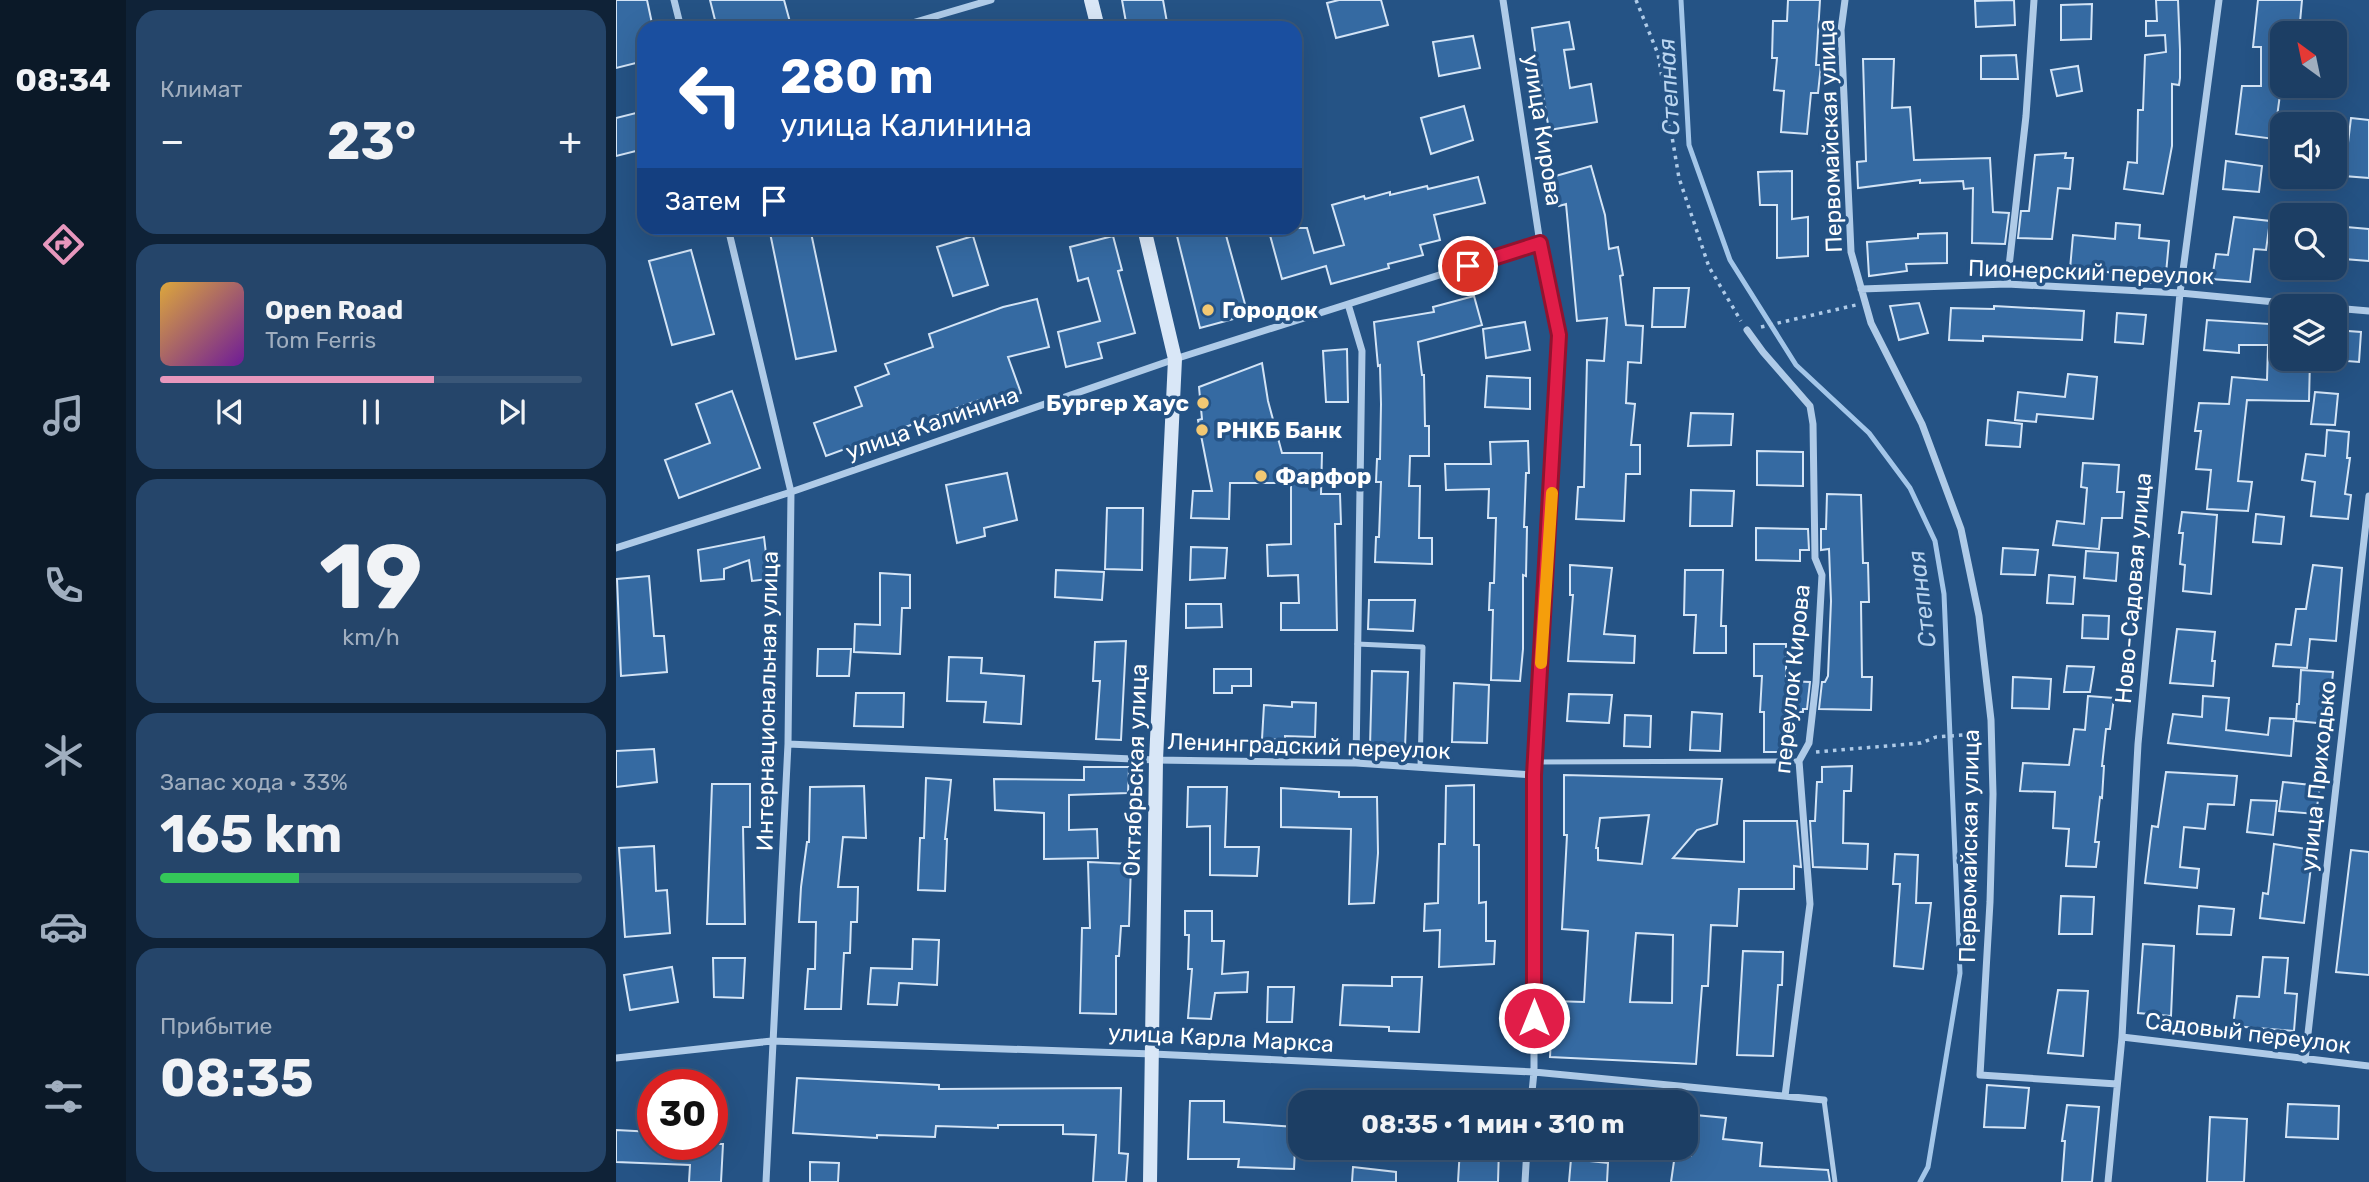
<!DOCTYPE html>
<html lang="ru">
<head>
<meta charset="utf-8">
<style>
	:root { --surface:#1c3e64; --page:#25456a; --text:#f1f3f6; --muted:#a0aebf; --line:#3a5778; --accent:#e797bd }
	body { margin:0; font-family:Rubik,sans-serif; background:var(--page); color:var(--text); height:100vh; display:flex; flex-direction:column; font-size:26px; white-space:nowrap }
	* { box-sizing:border-box; margin:0 }
	p { font-size:23px; color:var(--muted) }
	.icon { flex:none; width:38px; height:38px; fill:none; stroke:currentColor; stroke-width:2; stroke-linecap:round; stroke-linejoin:round }
	.map { position:relative; flex:1; overflow:hidden }
	.panel { display:flex; flex-direction:column; gap:10px; padding:10px; background:#0f2237; width:490px }
	.panel>* { flex:none }
	.guide { position:absolute; left:21px; top:21px; width:665px; height:214px; border-radius:21px; box-shadow:0 7px 28px #0002,0 0 0 2px var(--line); background:#1a4fa0; color:#fff; overflow:hidden }
	.needle { width:46px; rotate:327deg }
	.controls { position:absolute; left:1654px; top:21px; display:grid; gap:14px }
	.controls a { display:grid; place-items:center; width:77px; height:77px; border-radius:14px; background:var(--surface); box-shadow:0 7px 28px #0002,0 0 0 2px var(--line); font-size:35px }
	.speed { position:absolute; left:21px; top:1069px; display:flex; gap:14px; font-size:35px; font-weight:700; text-align:center }
	.speed>* { display:grid; place-content:center; width:91px; height:91px; border-radius:50%; background:var(--surface); box-shadow:0 7px 28px #0002,0 0 0 2px var(--line); line-height:1 }
	.speed .limit { border:10px solid #d22; background:#fff; color:#111 }
	.pin { position:absolute; display:grid; place-items:center; width:60px; height:60px; color:#fff; margin:-30px; border:4px solid #fff; border-radius:50%; box-shadow:0 2px 7px #0007 }
	.me { position:absolute; width:77px; margin:-38px; rotate:0deg; stroke-linejoin:round; filter:drop-shadow(0 0 5px #0008) }
	.turn { display:flex; align-items:center; gap:24px; height:147px; padding:0 28px; font-size:32px }
	.turn .icon { width:91px; height:91px; stroke-width:2.5 }
	.turn b { display:block; font-size:49px; line-height:60px }
	.then { display:flex; align-items:center; height:66px; padding:0 28px; background:#0003; gap:14px; font-size:26px }
	.big { font-size:52px; font-weight:700; line-height:1.1 }
	.panel .tile { flex:1; display:flex; flex-direction:column; justify-content:center; gap:10px; min-width:0; padding:0 24px; border-radius:21px; background:var(--page) }
	.panel .dial { align-items:center; gap:0 }
	.dial b { font-size:91px; line-height:1 }
	.song { display:flex; align-items:center; gap:21px }
	.cover { width:84px; height:84px; border-radius:10px; background:linear-gradient(135deg,hsl(40 70% 55%),hsl(280 70% 35%)) }
	.played { height:7px; border-radius:4px; background:linear-gradient(90deg,var(--accent) 65%,var(--line) 65%) }
	.keys { display:flex; justify-content:space-around; direction:ltr }
	.heat { display:flex; justify-content:space-between; align-items:center; font-size:38px; direction:ltr }
	.charge { height:10px; border-radius:5px; background:linear-gradient(90deg,#34c759 33%,var(--line) 0) }
	.trip { position:absolute; left:672px; top:1090px; width:410px; height:70px; border-radius:21px; background:var(--surface); box-shadow:0 7px 28px #0002,0 0 0 2px var(--line); font-weight:700; line-height:70px; text-align:center }
	main { display:flex; flex:1; min-height:0 }
	.tabs { display:flex; flex-direction:column; width:126px; justify-content:space-around; align-items:center; background:#0b1928; color:var(--muted) }
	.tabs .icon { width:49px; height:49px }
	.tabs .selected { color:var(--accent) }
	.tabs b { font-size:32px; color:var(--text) }
	.map>svg:first-child { display:block }
	.lines { fill:none; stroke-linecap:round; stroke-linejoin:round }
	.stream { stroke:#a3c6e9; stroke-width:5 }
	.building { fill:#356aa2; stroke:#d3e4f6; stroke-width:2; fill-rule:evenodd }
	.path { stroke:#afcbe8; stroke-width:3.5; stroke-dasharray:3.5 5; stroke-linecap:butt }
	.lane { stroke:#afcbe8; stroke-width:5 }
	.street { stroke:#afcbe8; stroke-width:7 }
	.secondary { stroke:#d9e7f7; stroke-width:14 }
	.route-casing { stroke:#92132f; stroke-width:18 }
	.route { stroke:#e11d48; stroke-width:12 }
	.slow { stroke:#f59e0b; stroke-width:12 }
	.poi-dot { fill:#f2c873; stroke:#255385; stroke-width:2.5 }
	.labels { text-anchor:middle; dominant-baseline:central; stroke-width:7; stroke-linejoin:round; paint-order:stroke }
	.street-label { font-size:23px; fill:#fff; stroke:#255385 }
	.poi-label { font-size:23px; font-weight:bold; fill:#fff; stroke:#255385; text-anchor:start }
	.water-label { font-size:24px; font-style:italic; fill:#bad5f0; stroke:#255385 }
</style>
</head>
<body>
<main>
<nav class="tabs">
<b>08:34</b>
<svg class="icon selected" aria-label="directions" viewBox="0 0 24 24"><path d="M12 3l9 9-9 9-9-9zM9 14v-3h6M13 9l2 2-2 2"/></svg>
<svg class="icon" aria-label="music" viewBox="0 0 24 24"><path d="M9 18V5l10-2v13"/><circle cx="6" cy="18" r="3"/><circle cx="16" cy="16" r="3"/></svg>
<svg class="icon" aria-label="phone" viewBox="0 0 24 24"><path d="M5 4h4l2 5-3 2q2 4 5 5l2-3 5 2v4C11 20 4 13 5 4z"/></svg>
<svg class="icon" aria-label="climate" viewBox="0 0 24 24"><path d="M12 3v18M4 7l16 10M4 17L20 7"/></svg>
<svg class="icon" aria-label="car" viewBox="0 0 24 24"><path d="M5 17H2v-5l4-1 3-4h7l3 4 3 1v5h-3M9 17h6M6 11h13"/><circle cx="7" cy="17" r="2"/><circle cx="17" cy="17" r="2"/></svg>
<svg class="icon" aria-label="filters" viewBox="0 0 24 24"><path d="M4 7h16M4 17h16"/><circle cx="9" cy="7" r="2"/><circle cx="15" cy="17" r="2"/></svg>
</nav>
<section class="panel">
<div class="tile"><p>Климат</p>
<div class="heat"><a>−</a><b class="big">23°</b><a>+</a></div>
</div>
<div class="tile">
<div class="song"><i class="cover"></i><div><b>Open Road</b><p>Tom Ferris</p></div></div>
<div class="played"></div>
<div class="keys"><svg class="icon" aria-label="previous" viewBox="0 0 24 24"><path d="M18 5L8 12l10 7zM5 5v14"/></svg><svg class="icon" aria-label="pause" viewBox="0 0 24 24"><path d="M8 5v14M16 5v14"/></svg><svg class="icon" aria-label="next" viewBox="0 0 24 24"><path d="M6 5l10 7-10 7zM19 5v14"/></svg></div>
</div>
<div class="tile dial"><b>19</b><p>km/h</p></div>
<div class="tile"><p>Запас хода · 33%</p><b class="big">165 km</b><div class="charge"></div></div>
<div class="tile"><p>Прибытие</p><b class="big">08:35</b></div>
</section>
<div class="map">
<svg width="1753" height="1182" viewBox="0 0 1753 1182">
	<rect width="100%" height="100%" fill="#255385"/>
	<g class="lines">
		<path class="stream" d="M1065,0L1073,145L1114,260L1180,365L1253,433L1294,488L1319,541L1328,594L1344,973L1312,1167L1304,1182"/>
	</g>
	<path class="building" d="M0,0H31L37,28H28V61L0,68Z
		M94,0H168L174,22L151,28H101Z
		M506,0H547L552,28H511Z
		M723,0H765L772,25L720,38L711,3Z
		M1172,0H1204L1200,65H1205L1202,93H1195L1191,134L1165,132L1168,91L1158,90L1161,58H1156L1157,21H1171Z
		M1398,0L1399,25L1360,27L1359,1Z
		M1540,0H1562L1564,50V78L1563,85L1556,84V146L1547,194L1508,189L1512,162L1521,163L1522,110H1527L1529,55L1550,52L1549,35L1530,36V21H1541Z
		M1642,0H1686L1683,33H1666V80L1658,139L1620,134L1626,86H1645V47H1637Z
		M1476,4L1475,39L1445,40V5Z
		M953,22L958,49L948,50L954,88L975,84L981,122L933,130L925,83L923,84L917,58H920L916,28Z
		M857,36L864,68L823,76L817,42Z
		M1400,55L1402,79H1365V56Z
		M1247,59H1278L1276,108L1294,107L1298,160L1374,158L1377,212L1393,213L1389,244L1356,243L1357,188L1348,189L1347,181L1304,183V180L1242,188L1241,162L1250,161Z
		M1462,66L1466,91L1441,96L1435,70Z
		M848,106L857,140L815,154L805,118Z
		M28,111V149L0,156V118Z
		M1735,118L1753,120V178L1728,176Z
		M1450,153L1449,158H1457L1454,189L1442,188L1436,239L1402,238L1405,211H1413L1419,155Z
		M1610,161L1646,166L1643,192L1607,189Z
		M975,166L989,215L993,249L1002,247L1007,275L1004,276L1010,325L1027,326L1025,363L1012,362L1010,403L1019,404L1015,445H1024V474H1010L1008,521L960,519L962,487H968L971,360L988,361L991,318L961,321L950,204L943,206L936,177Z
		M1176,171V219L1192,217V256L1161,258V205H1144L1142,172Z
		M862,177L869,203L818,215L824,240L804,245L807,255L772,264L773,268L715,284L710,266L666,279L652,228H691L698,253L728,245L716,205L748,196L749,199L774,192V195L811,186L812,189Z
		M1618,217L1654,221L1650,250L1638,249L1634,282L1596,279L1600,254L1612,255Z
		M1500,223L1524,225L1523,238L1553,241L1549,284L1501,279L1502,273L1454,269L1457,235L1499,239Z
		M1730,227L1753,229V261L1728,259Z
		M153,228H194L220,351L180,359Z
		M559,228H608L632,315L584,328Z
		M1331,233V263L1290,264L1291,271L1253,276L1251,242L1302,238V234Z
		M357,236L372,285L337,296L321,247Z
		M497,236L506,270L502,271L519,333L482,343L486,358L450,367L442,332L484,321L472,278L462,281L454,247Z
		M75,250L98,334L56,345L33,261Z
		M1038,288H1073L1069,327H1036Z
		M858,296L866,325L802,342L806,375H808L809,426H813V456H794L793,486H804L803,538H816V564L759,562L760,537H763L765,482H760L761,459H764L765,404L764,365L762,366L758,322L818,312L817,307Z
		M421,299L433,347L392,357L405,393L366,408L363,400L210,456L198,423L246,406L239,387L273,374L269,364L317,347L313,334L387,307Z
		M1303,303L1312,333L1283,340L1274,306Z
		M1378,306L1468,311L1466,340L1367,336V341L1333,340L1335,308L1378,309Z
		M1654,311H1666V359H1694L1693,401L1631,400L1622,481L1636,482L1632,511L1591,509L1595,470L1580,469L1585,431H1579L1583,403L1613,404L1616,377L1651,380L1652,345H1623V353L1588,350L1591,320L1653,324Z
		M1501,313L1530,315L1527,344L1499,342Z
		M909,322L914,350L870,358L867,329Z
		M1718,330L1745,332L1743,362L1718,360Z
		M731,349L732,402H710L707,351Z
		M646,363L652,401L666,453H706L705,494H724L725,524H719L721,630H665V603H683L682,575L652,576L651,545L675,544V483H614L613,519L575,518L577,491H596L582,420L586,419L583,387Z
		M1452,374L1481,377L1477,419L1421,414L1420,422L1399,420L1402,392L1449,397Z
		M871,376L914,378V409L869,407Z
		M116,391L144,468L63,498L49,460L94,443L80,404Z
		M1699,392L1722,394L1719,425L1695,424Z
		M1075,413L1117,414L1115,445L1072,446Z
		M1372,420L1406,424L1404,447L1370,445Z
		M1711,430L1733,432L1731,458H1734L1729,494L1735,495L1732,519L1695,516L1699,482L1686,480L1690,454L1709,456Z
		M912,441L913,473H910L908,527H911L910,576L907,575V649L904,681L875,680L877,610H873L874,583H878L880,518H872L873,489L830,490L829,464H875L874,442Z
		M1141,451L1187,452V486L1141,485Z
		M1467,463L1503,465L1501,492H1508L1506,518H1486L1483,549L1437,545L1441,521L1468,524L1471,488L1465,487Z
		M391,473L401,520L368,528L369,536L341,543L330,485Z
		M1075,490L1118,491L1116,526H1074Z
		M1211,494L1245,495L1247,563H1252L1253,602H1245L1246,677H1256L1255,710L1203,709L1206,682H1209L1212,676L1215,601L1213,549L1205,550V529H1210Z
		M491,508H527L526,570L489,569Z
		M1566,512L1601,515L1595,594L1567,591L1569,565L1564,564L1567,533H1563Z
		M1640,514L1668,517L1665,544L1637,542Z
		M1140,528L1192,529L1193,550H1184V561L1140,560Z
		M148,537L153,579L136,581L133,560L108,569V579L85,581L82,550Z
		M575,547L611,548L609,578L574,580Z
		M1387,548L1422,550L1419,575L1385,574Z
		M1470,551L1502,553L1500,581L1468,578Z
		M954,565L996,568L988,634L1019,636L1018,663L952,661L957,595H954Z
		M1697,565L1726,568L1720,641L1694,639L1691,668L1657,666L1660,644L1675,645L1680,609H1690Z
		M440,570L488,572L486,600L439,597Z
		M1069,570H1107L1105,626H1110V653H1078L1080,615H1068Z
		M264,573L294,575V608H286L284,654L238,652L239,624L264,625Z
		M1433,575L1459,577L1457,604L1431,603Z
		M33,576L38,636H48L51,672L5,676L1,579Z
		M753,600H799L797,631L752,629Z
		M570,604H605L606,627L570,628Z
		M1467,615L1493,616L1492,639L1466,638Z
		M1561,629L1599,632L1596,661H1599L1597,686L1554,683Z
		M510,641L505,740L480,739L484,681H477L479,642Z
		M1138,644H1170V681L1194,682L1191,709H1187V712H1179L1178,752H1148V712H1144L1146,676H1138Z
		M202,649H235L233,676H201Z
		M333,657L366,658L365,673L408,676L405,724L368,722L370,702L331,701Z
		M1451,666L1478,667L1474,692H1448Z
		M598,669H635V686H616V693H598Z
		M1685,670L1717,672L1712,724L1680,721L1681,704H1683Z
		M756,671L792,672L789,748L754,747Z
		M1397,677L1435,679L1433,709L1396,708Z
		M838,683L873,685L871,743L836,742Z
		M240,693H288L287,727L238,726Z
		M953,694L996,695L993,723L951,721Z
		M1472,696L1498,698L1494,729H1490L1486,766H1488L1486,798L1484,797L1479,842H1483L1480,867L1450,866L1453,829L1437,828L1439,792L1404,791L1407,763L1453,765L1458,729L1469,730Z
		M1587,696L1613,698L1610,730L1652,735L1654,718L1678,719L1675,756L1552,743L1557,714L1586,717Z
		M676,702L700,703L699,737L669,736V740L646,739L648,705L676,707Z
		M1076,712L1106,714L1104,751L1074,750Z
		M1009,715L1035,716L1034,747L1008,746Z
		M38,749L41,782L0,787V751Z
		M1236,766L1235,791H1228L1227,843L1252,844L1251,869L1197,867L1194,821H1199L1201,782H1206V767Z
		M468,767H513L512,793L453,795V830L481,829L482,858L428,859V813L379,810L378,779L468,780Z
		M1550,772L1621,776L1618,805L1592,804L1589,829L1568,827L1564,867L1583,869L1581,888L1529,883L1536,826L1542,827Z
		M948,775L1106,779L1101,824L1081,830L1057,858L1128,862V821H1181L1185,867L1178,866V889H1123L1121,926L1095,925L1092,986H1086L1080,1064L934,1057L937,1001L968,1002L972,931L946,929L951,835H948ZM1033,815L1026,864L982,860V848H980L984,818ZM1020,933L1057,935L1056,1003L1014,1002Z
		M310,778L335,780L329,839H331L329,891L302,890L304,838H308Z
		M1667,782L1704,786L1700,814L1663,811Z
		M96,784H134V827H127L129,924H91Z
		M858,785V845H863V903L870,902V941H879L878,964L823,967L824,930L808,931L809,904L822,903L823,844H829L830,786Z
		M248,786L250,838L227,837L222,887H242L241,922H235L234,953H228L225,1009H189L192,969H199L200,922H183L185,887L191,842H193L194,787Z
		M572,787H611L609,847H643L641,876L594,875V826L571,827Z
		M665,788L723,792V797H761L762,853L758,903L733,904L735,829L665,827Z
		M1635,800L1661,801L1657,835L1631,832Z
		M1658,844L1697,850L1688,923L1644,918L1647,893L1652,894Z
		M38,846L40,891L51,890L54,933L9,937L3,848Z
		M1735,850L1753,852V975L1720,972Z
		M1279,854L1302,855L1300,903H1315L1307,969L1278,966L1284,884H1277Z
		M472,862L515,864L513,926H505L503,956H500V1014L464,1013L466,928H474Z
		M1445,896L1478,897L1476,934H1443Z
		M1583,906L1618,909L1615,935L1581,934Z
		M569,911H596V941H608L606,974L632,972L631,992L599,993L595,1019L572,1018L576,969H572L573,935H569Z
		M297,939L323,940L321,985L283,983L281,1005L252,1004L255,968L296,969Z
		M1527,944L1558,946L1555,1016L1522,1013Z
		M1127,951L1167,952L1166,985H1162L1157,1056L1121,1055Z
		M1647,957L1672,958L1669,993L1681,994L1678,1031L1617,1026L1621,996L1643,997Z
		M97,958H129L127,998L98,997Z
		M56,967L62,1002L14,1010L8,975Z
		M776,977H806L803,1032L773,1031V1027L724,1025L727,985L776,986Z
		M652,987H678L676,1022H651Z
		M1442,990L1472,991L1467,1056L1432,1053Z
		M181,1078L323,1085V1089L505,1088L503,1153L512,1154L510,1182H477L480,1135L447,1134V1125H382V1128L320,1126L319,1137L261,1135V1138L177,1133Z
		M1371,1085L1413,1088L1409,1128L1368,1127Z
		M574,1101H608V1122L680,1127L678,1169L622,1167L623,1159H572Z
		M1672,1104L1723,1106L1722,1139L1670,1137Z
		M1451,1105L1483,1107L1476,1182H1446L1449,1141H1446Z
		M1079,1115L1110,1118L1107,1139L1146,1143L1144,1166L1212,1170L1214,1182H1055L1059,1154L1075,1156Z
		M1594,1117L1631,1119L1628,1182H1591Z
		M0,1130L37,1132V1144H107L105,1182H73L74,1165L0,1162Z
		M844,1148H883L882,1182H842Z
		M955,1159L992,1163L991,1182H953Z
		M194,1162L223,1163L222,1182H194Z
		M737,1167L780,1172V1182H736Z"/>
	<g class="lines">
		<path class="path" d="M1020,0L1042,54L1063,178L1093,267L1125,321
			M1145,327L1240,305
			M1200,752L1305,743L1320,737L1362,734"/>
		<path class="lane" d="M741,644L807,647L804,767
			M919,762L1183,761
			M1208,1100L1219,1182"/>
		<path class="street" d="M58,0L65,28
			M887,0L924,243L943,335L918,775V1072L915,1102
			M1229,0L1225,30L1235,252L1255,323L1306,424L1345,529L1363,616L1375,720L1377,794L1374,902L1364,1075L1501,1084
			M279,28L375,0
			M112,228L175,492L172,744L150,1182
			M1391,284L1410,116L1418,0
			M1245,289L1391,284L1564,293L1702,306
			M732,304L746,351L740,763
			M1718,308L1753,311
			M1131,330L1147,352L1194,406L1197,424L1199,558L1206,575L1200,682L1193,743L1183,761L1194,904L1169,1096
			M0,548L175,492L559,359L924,243
			M172,744L540,760L740,763L918,775
			M1506,1037L1753,1066
			M0,1058L156,1041L537,1054L918,1072L1208,1100
			M1689,1060L1753,496
			M909,1182L911,1148
			M1492,1182L1506,1037L1522,744L1564,293L1603,0"/>
		<path class="secondary" d="M475,0L482,28
			M528,228L559,359L540,760L534,1182"/>
	</g>
	<g class="lines">
		<defs>
			<path id="route" d="M852,266L924,243L943,335L918,775V1018"/>
		</defs>
		<use href="#route" class="route-casing"/>
		<use href="#route" class="route"/>
		<path class="slow" d="M925,663L936,493"/>
	</g>
	<g class="poi-dot">
		<circle cx="592" cy="310" r="7"/>
		<circle cx="587" cy="403" r="7"/>
		<circle cx="586" cy="430" r="7"/>
		<circle cx="645" cy="476" r="7"/>
	</g>
	<g class="labels">
		<g class="street-label">
			<text transform="translate(927 130) rotate(81)">улица Кирова</text>
			<text transform="translate(1214 136) rotate(-92)">Первомайская улица</text>
			<text transform="translate(1475 272) rotate(2)">Пионерский переулок</text>
			<text transform="translate(316 423) rotate(-19)">улица Калинина</text>
			<text transform="translate(1517 588) rotate(-85)">Ново-Садовая улица</text>
			<text transform="translate(1176 679) rotate(-84)">переулок Кирова</text>
			<text transform="translate(151 701) rotate(-89)">Интернациональная улица</text>
			<text transform="translate(693 746) rotate(2)">Ленинградский переулок</text>
			<text transform="translate(519 770) rotate(-88)">Октябрьская улица</text>
			<text transform="translate(1702 776) rotate(-84)">улица Приходько</text>
			<text transform="translate(1353 846) rotate(-89)">Первомайская улица</text>
			<text transform="translate(1632 1033) rotate(7)">Садовый переулок</text>
			<text transform="translate(605 1038) rotate(3)">улица Карла Маркса</text>
		</g>
		<g class="poi-label">
			<text x="606" y="310">Городок</text>
			<text x="573" y="403" text-anchor="end">Бургер Хаус</text>
			<text x="600" y="430">РНКБ Банк</text>
			<text x="659" y="476">Фарфор</text>
		</g>
		<g class="water-label">
			<text transform="translate(1053 87) rotate(-93)">Степная</text>
			<text transform="translate(1306 599) rotate(-97)">Степная</text>
		</g>
	</g>
</svg>
<div class="controls">
<a><svg class="needle" viewBox="-14 -14 28 28"><path d="M0-13l5 13h-10z" fill="#e53935"/><path d="M0 13l5-13h-10z" fill="#a0aebf"/></svg></a>
<a><svg class="icon" aria-label="sound" viewBox="0 0 24 24"><path d="M4 9h4l5-4v14l-5-4H4zM17 9q2 3 0 6"/></svg></a>
<a><svg class="icon" aria-label="search" viewBox="0 0 24 24"><circle cx="10" cy="10" r="6"/><path d="M15 15l6 6"/></svg></a>
<a><svg class="icon" aria-label="layers" viewBox="0 0 24 24"><path d="M12 4l9 5-9 5-9-5zM3 14l9 5 9-5"/></svg></a>
</div>
<div class="speed"><div class="limit">30</div></div>
<div class="pin" style="left:852px;top:266px;background:#d93025"><svg class="icon" aria-label="arrive" viewBox="0 0 24 24"><path d="M6 21V4h12l-3 4 3 4H6"/></svg></div>
<svg class="me" style="left:918px;top:1018px" viewBox="-20 -20 40 40"><circle r="17" fill="#e11d48" stroke="#fff" stroke-width="3"/><path d="M0-11L8 9 0 5-8 9z" fill="#fff"/></svg>
<div class="trip">08:35 · 1 мин · 310 m</div>
<div class="guide">
<div class="turn"><svg class="icon" aria-label="left" viewBox="0 0 24 24"><path d="M17 20v-9H6M10 6l-5 5 5 5"/></svg><div><b>280 m</b>улица Калинина</div></div>
<div class="then">Затем<svg class="icon" aria-label="arrive" viewBox="0 0 24 24"><path d="M6 21V4h12l-3 4 3 4H6"/></svg></div>
</div>
</div>
</main>
</body>
</html>
